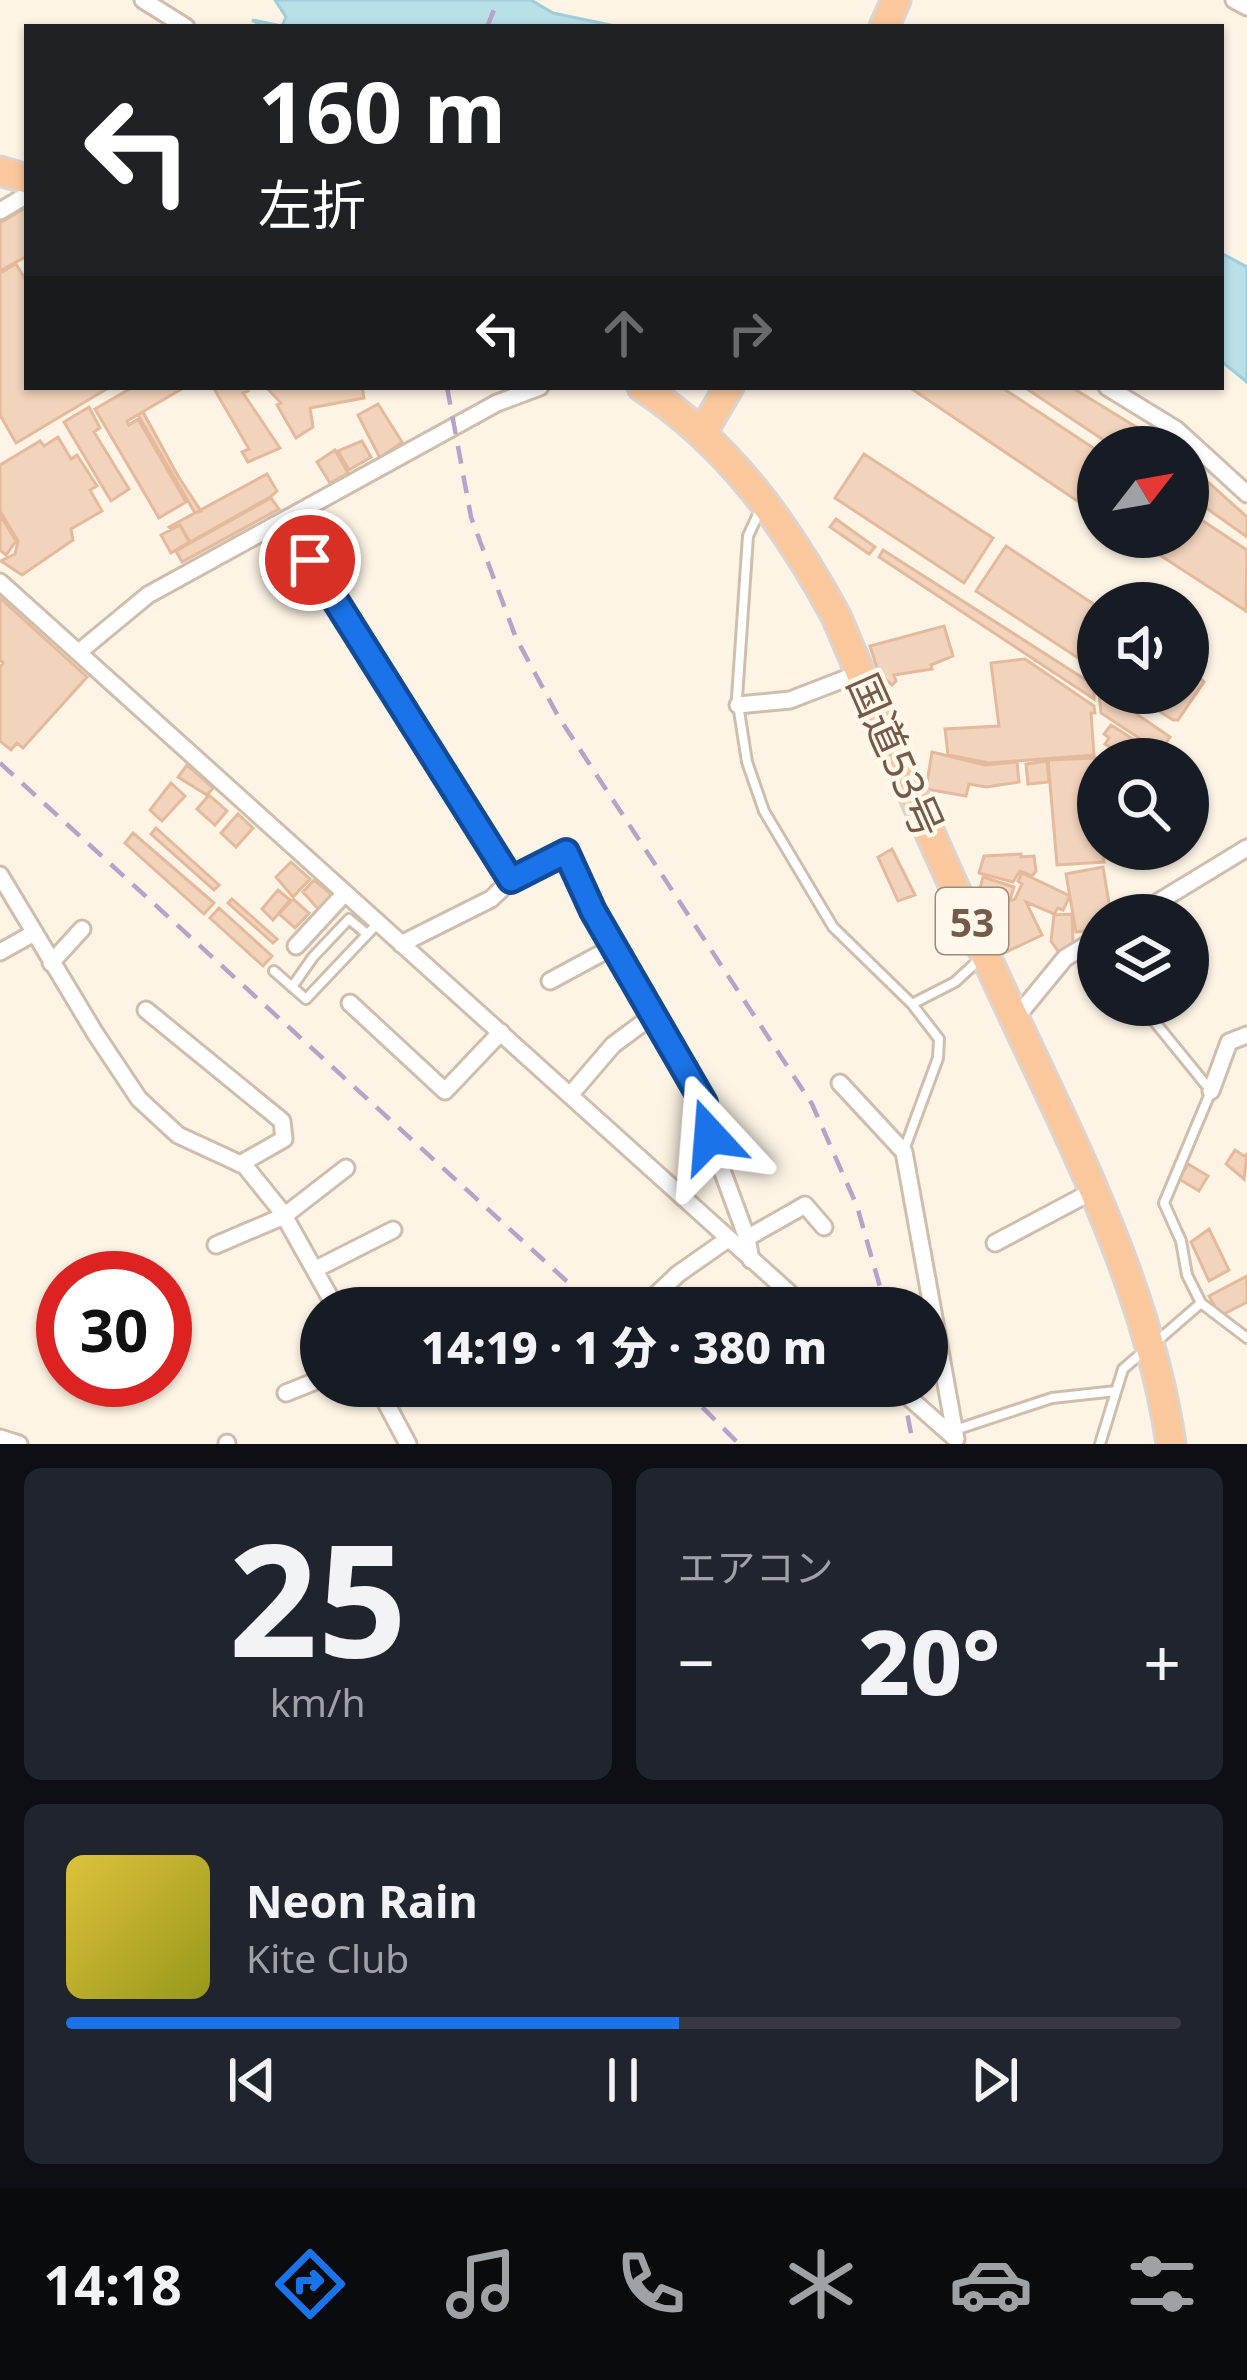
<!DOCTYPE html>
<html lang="ja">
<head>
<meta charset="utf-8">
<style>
	:root { --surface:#171b24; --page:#20242c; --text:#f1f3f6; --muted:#9ea1a6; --line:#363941; --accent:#1a73e8 }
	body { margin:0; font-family:"Noto Sans","Noto Sans JP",sans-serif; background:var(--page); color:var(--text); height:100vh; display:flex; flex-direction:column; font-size:45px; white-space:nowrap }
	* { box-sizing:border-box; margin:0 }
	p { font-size:39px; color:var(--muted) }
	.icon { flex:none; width:66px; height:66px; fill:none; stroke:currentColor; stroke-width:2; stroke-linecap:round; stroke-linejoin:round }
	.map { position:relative; height:1444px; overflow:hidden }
	.sheet { display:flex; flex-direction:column; gap:24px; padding:24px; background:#0d0f14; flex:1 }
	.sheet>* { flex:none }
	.hud { position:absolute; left:24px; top:24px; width:1200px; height:366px; border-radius:0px; box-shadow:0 3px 9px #0004; background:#202124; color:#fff; overflow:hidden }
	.needle { width:78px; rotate:59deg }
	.controls { position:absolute; left:1077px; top:426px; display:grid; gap:24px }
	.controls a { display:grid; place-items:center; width:132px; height:132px; border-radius:50%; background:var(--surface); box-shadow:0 3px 9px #0004; font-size:60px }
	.speed { position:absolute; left:36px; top:1251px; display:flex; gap:24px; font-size:60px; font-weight:700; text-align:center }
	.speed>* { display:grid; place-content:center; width:156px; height:156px; border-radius:50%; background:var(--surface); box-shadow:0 3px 9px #0004; line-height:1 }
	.speed .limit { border:18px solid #d22; background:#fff; color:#111 }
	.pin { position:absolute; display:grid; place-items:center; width:102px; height:102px; color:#fff; margin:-51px; border:6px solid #fff; border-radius:50%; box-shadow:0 3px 12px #0007 }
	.me { position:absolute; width:132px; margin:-66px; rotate:341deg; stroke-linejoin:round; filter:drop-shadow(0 0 9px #0008) }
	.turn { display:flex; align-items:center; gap:42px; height:252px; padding:0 36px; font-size:54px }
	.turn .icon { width:156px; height:156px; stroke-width:2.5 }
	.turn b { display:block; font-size:84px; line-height:102px }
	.lanes { display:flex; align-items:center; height:114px; padding:0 36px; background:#0003; justify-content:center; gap:60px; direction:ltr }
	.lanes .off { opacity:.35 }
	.big { font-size:90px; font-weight:800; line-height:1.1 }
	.sheet .widget { flex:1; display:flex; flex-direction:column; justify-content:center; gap:18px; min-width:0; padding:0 42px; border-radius:18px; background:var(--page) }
	.sheet .dial { align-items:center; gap:0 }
	.dial b { font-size:156px; line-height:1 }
	.song { display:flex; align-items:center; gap:36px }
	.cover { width:144px; height:144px; border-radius:18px; background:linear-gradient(135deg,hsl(50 70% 55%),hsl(60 70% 35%)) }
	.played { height:12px; border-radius:6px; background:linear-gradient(90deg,var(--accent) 55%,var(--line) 55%) }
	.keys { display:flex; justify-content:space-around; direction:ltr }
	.heat { display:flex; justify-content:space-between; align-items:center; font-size:66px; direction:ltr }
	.sheet .tiles { flex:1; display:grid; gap:24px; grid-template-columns:1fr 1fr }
	.widget:last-child { grid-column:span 2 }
	.trip { position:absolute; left:300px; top:1287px; width:648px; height:120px; border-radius:60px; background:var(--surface); box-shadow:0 3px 9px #0004; font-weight:800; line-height:120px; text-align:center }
	.menu { display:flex; height:192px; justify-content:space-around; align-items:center; background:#090b0e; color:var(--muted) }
	.menu .icon { width:84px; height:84px }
	.menu .current { color:var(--accent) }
	.menu b { font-size:54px; color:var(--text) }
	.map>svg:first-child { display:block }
	.water { fill:#b9dfe7; stroke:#9fced9; stroke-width:3 }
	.building { fill:#f2d3bc; stroke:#e5ba9c; stroke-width:3 }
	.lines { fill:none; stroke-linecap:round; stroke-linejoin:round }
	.service-casing { stroke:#d0bead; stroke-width:14 }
	.minor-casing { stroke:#d0bead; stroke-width:21 }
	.trunk-casing { stroke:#dbd4d0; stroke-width:33 }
	.service { stroke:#fff; stroke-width:8 }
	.minor { stroke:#fff; stroke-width:15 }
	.trunk { stroke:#fac89c; stroke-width:27 }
	.rail { stroke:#b7a3c7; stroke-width:4.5; stroke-dasharray:18 12; stroke-linecap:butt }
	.route-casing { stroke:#114b97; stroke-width:30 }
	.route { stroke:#1a73e8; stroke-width:21 }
	.labels { text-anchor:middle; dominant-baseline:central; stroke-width:9; stroke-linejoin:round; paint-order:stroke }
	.shield { fill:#fff8eb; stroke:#9f897a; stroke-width:3 }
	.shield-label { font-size:39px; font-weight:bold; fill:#765a49 }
	.street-label { font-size:42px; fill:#765a49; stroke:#fff8eb }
</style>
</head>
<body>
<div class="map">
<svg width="1247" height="1444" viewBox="0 0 1247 1444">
	<rect width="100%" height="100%" fill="#fdf4e5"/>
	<path class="water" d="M275,0H531L553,13L620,27H264L252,20L282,26L286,17Z
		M1221,253L1247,267V382L1221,361Z"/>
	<path class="building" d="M27,207V256L0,271V223Z
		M16,264L27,282V387H110L16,443L0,415V273Z
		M133,387H185L127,421L129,425L138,419L186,502L159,518L95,409Z
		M213,387H246L248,391L243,393L280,448L248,462L242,452L249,449Z
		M266,387H362L364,398L310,408L313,427L296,438L277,405L281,403Z
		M909,387H1001L1098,451V515Z
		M1024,387H1071L1154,438L1148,447H1114Z
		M378,404L402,442L380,458L358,415Z
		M89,407L100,428L94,432L129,489L111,501L64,422Z
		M143,412L178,476L201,511L195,513L138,415Z
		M58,437L71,459L77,455L97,486L90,490L102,511L71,529L73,540L22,575L1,561L15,554L18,541L0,511V465L40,441L44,446Z
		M362,441L371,457L349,470L338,451Z
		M335,450L348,473L330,483L317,462Z
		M864,454L993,538L964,583L835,498Z
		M1188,464L1247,517V537L1188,495Z
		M267,474L277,491L270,497L190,542L180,525L171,529L169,527Z
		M271,498L279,509L182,562L176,551Z
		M1188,511L1247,550L1246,611L1132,537H1188Z
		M0,515L16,541L6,555L0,550Z
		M836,519L875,547L869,554L830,527Z
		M180,525L189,542L171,553L161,535Z
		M1006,546L1098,607V671L976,591Z
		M883,550L1094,685V699L879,557Z
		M0,598L87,677L23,748L17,743L11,750L0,741V667L3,663L0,660Z
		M944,626L953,656L931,665L932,669L894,675L896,681L892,685L879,674L870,646Z
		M1025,659L1094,706L1095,713H1091L1094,755L989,763L948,755L945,729L999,726L991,663Z
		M1188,666L1204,682L1178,720H1173L1131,693H1188Z
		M1099,693H1106L1170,737L1160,752L1101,713Z
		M1111,725L1164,759H1128L1105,744L1109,738L1104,734Z
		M932,752L985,765L1017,762L1019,782L986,787L969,784L966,796L926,789Z
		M1095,758L1098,849H1103L1104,862L1057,865L1048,760Z
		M1047,761L1049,782L1028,784L1026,764Z
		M187,765L213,788L207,795L178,777Z
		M171,783L185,796L162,821L150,810Z
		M209,795L227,811L215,825L197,809Z
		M238,814L253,828L236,847L221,833Z
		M156,828L219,885L214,890L151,834Z
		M133,833L214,903L204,914L125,843Z
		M892,849L915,895L898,901L878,857Z
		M1021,854V857L1034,856L1036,871L1032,876L1020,871L1013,882L979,873L984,856Z
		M291,862L310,879L293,897L276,877Z
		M1103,867L1111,915H1098V927L1093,930L1076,932L1066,874Z
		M1022,873L1070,896L1063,910L1058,908L1054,914L1026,902L1042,935L1000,955L981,911L1015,899L1022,884L1018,881Z
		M983,877L1014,887L1010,900L978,897Z
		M314,880L332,895L319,910L303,892Z
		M278,890L290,900L273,920L262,909Z
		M232,899L277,939L273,943L228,903Z
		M293,899L309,913L295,928L279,914Z
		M219,908L272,956L263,966L210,918Z
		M1072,914L1073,944L1060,954L1051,941L1054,915Z
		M1235,1150L1244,1156L1247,1154L1244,1179L1226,1164Z
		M1188,1164L1208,1176L1199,1191L1179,1179Z
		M1209,1229L1229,1270L1209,1281L1191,1242Z
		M1247,1276V1302L1220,1316L1209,1296Z"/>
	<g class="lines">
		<defs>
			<path id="service" d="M761,508L748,536L737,698L747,762L764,811L833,927L912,1004L955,982L981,958
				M274,971L306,999L377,924
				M292,987L313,957L349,919L367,934
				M1141,1005L1211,1091L1164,1203L1181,1241L1187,1275L1201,1303L1247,1338
				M904,1150L938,1058L939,1039L912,1004
				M1156,1342L1201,1303
				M955,1430L1052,1398L1116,1391
				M1100,1444L1123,1369L1144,1351"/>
			<path id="minor" d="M143,0L186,27
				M1234,0L1247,7
				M0,211L27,195
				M1107,387L1177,430L1247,494
				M285,520L511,880
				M0,582L806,1308
				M79,652L148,595L497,403L540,387
				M738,705L790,700L860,673
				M0,875L95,1033L139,1099L178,1135L245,1166L282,1212L336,1308
				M1137,915L1247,848
				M401,944L491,899L511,880L565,852L652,1016L613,1045L571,1094
				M296,946L345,893
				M0,952L34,933
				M51,963L82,929
				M550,981L613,947
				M350,1003L445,1091L501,1032
				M146,1010L282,1121L284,1139L240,1164
				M1012,1014L1024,1008L1065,958L1098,938
				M652,1016L704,1103L709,1135L747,1238L751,1260
				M840,1083L904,1152L956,1439
				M1211,1091L1229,1042L1247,1035
				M747,1238L805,1205L824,1227
				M995,1243L1093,1191
				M216,1245L284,1216L346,1168
				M316,1269L393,1230
				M642,1308L678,1274L728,1239
				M377,1386L408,1444
				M896,1386L956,1439
				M286,1393L321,1379
				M0,1438L19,1444
				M227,1443V1444"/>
			<path id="trunk" d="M884,27L896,0
				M0,171L27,179
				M642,387C730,445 787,526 836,616C893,751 952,885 1014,1017C1078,1154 1149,1293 1171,1444
				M702,433L729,387"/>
		</defs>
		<use href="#service" class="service-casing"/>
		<use href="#minor" class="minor-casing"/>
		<use href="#trunk" class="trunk-casing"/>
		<use href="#service" class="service"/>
		<use href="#minor" class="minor"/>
		<use href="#trunk" class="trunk"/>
		<path class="rail" d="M487,27L498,0
			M447,387L471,517L516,638L558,716L812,1104L857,1206L886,1308
			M0,763L596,1308
			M681,1386L739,1444
			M902,1386L913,1444"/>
	</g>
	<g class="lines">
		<defs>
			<path id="route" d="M310,560L511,880L566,852L593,911L704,1103L710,1136"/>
		</defs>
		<use href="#route" class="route-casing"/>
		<use href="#route" class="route"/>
	</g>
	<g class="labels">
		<rect class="shield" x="936" y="888" width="72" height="66" rx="9"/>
		<g class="shield-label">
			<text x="972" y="921">53</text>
		</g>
		<g class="street-label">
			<text transform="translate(897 755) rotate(66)">国道53号</text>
		</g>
	</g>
</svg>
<div class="controls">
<a><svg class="needle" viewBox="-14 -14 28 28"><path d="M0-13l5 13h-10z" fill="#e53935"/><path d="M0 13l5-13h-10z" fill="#9ea1a6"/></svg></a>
<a><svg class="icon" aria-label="sound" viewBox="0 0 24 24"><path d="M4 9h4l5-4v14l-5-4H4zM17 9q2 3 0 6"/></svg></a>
<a><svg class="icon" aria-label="search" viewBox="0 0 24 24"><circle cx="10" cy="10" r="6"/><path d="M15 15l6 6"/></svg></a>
<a><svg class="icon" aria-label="layers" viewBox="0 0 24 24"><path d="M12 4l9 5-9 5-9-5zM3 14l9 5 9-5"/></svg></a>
</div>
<div class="speed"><div class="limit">30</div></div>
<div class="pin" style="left:310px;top:560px;background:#d93025"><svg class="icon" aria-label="arrive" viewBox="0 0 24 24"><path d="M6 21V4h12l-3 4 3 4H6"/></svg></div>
<svg class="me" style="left:710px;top:1136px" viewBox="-20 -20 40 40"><path d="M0-17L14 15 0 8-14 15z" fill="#1a73e8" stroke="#fff" stroke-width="4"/></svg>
<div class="trip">14:19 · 1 分 · 380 m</div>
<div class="hud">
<div class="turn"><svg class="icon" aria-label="left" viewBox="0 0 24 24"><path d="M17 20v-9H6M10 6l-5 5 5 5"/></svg><div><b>160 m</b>左折</div></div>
<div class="lanes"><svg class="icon" aria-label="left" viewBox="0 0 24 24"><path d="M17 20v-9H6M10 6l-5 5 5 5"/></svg><svg class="icon off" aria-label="ahead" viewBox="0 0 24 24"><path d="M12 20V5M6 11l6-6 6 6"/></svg><svg class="icon off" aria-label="right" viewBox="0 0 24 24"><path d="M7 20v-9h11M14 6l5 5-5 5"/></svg></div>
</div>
</div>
<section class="sheet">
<div class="tiles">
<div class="widget dial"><b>25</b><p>km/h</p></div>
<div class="widget"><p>エアコン</p>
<div class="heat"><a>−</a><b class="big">20°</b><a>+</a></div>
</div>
<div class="widget">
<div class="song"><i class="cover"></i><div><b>Neon Rain</b><p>Kite Club</p></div></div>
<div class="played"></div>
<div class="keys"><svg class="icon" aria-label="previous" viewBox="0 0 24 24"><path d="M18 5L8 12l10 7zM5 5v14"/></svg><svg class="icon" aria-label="pause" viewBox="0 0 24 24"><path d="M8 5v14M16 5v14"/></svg><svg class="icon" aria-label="next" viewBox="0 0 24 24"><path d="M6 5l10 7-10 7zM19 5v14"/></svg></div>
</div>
</div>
</section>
<nav class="menu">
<b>14:18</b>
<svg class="icon current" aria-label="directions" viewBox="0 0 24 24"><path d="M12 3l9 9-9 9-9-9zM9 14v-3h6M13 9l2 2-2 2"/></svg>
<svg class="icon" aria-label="music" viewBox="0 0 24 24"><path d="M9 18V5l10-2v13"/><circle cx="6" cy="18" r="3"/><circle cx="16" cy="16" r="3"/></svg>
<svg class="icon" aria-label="phone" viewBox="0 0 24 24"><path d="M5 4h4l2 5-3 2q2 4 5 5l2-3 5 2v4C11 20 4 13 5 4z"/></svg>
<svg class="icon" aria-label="climate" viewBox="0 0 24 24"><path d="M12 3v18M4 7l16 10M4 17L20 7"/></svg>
<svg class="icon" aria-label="car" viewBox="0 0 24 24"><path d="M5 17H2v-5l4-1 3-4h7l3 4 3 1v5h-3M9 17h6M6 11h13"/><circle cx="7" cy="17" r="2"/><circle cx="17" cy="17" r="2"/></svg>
<svg class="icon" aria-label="filters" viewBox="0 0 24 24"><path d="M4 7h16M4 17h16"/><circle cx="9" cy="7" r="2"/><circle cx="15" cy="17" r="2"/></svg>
</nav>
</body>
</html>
